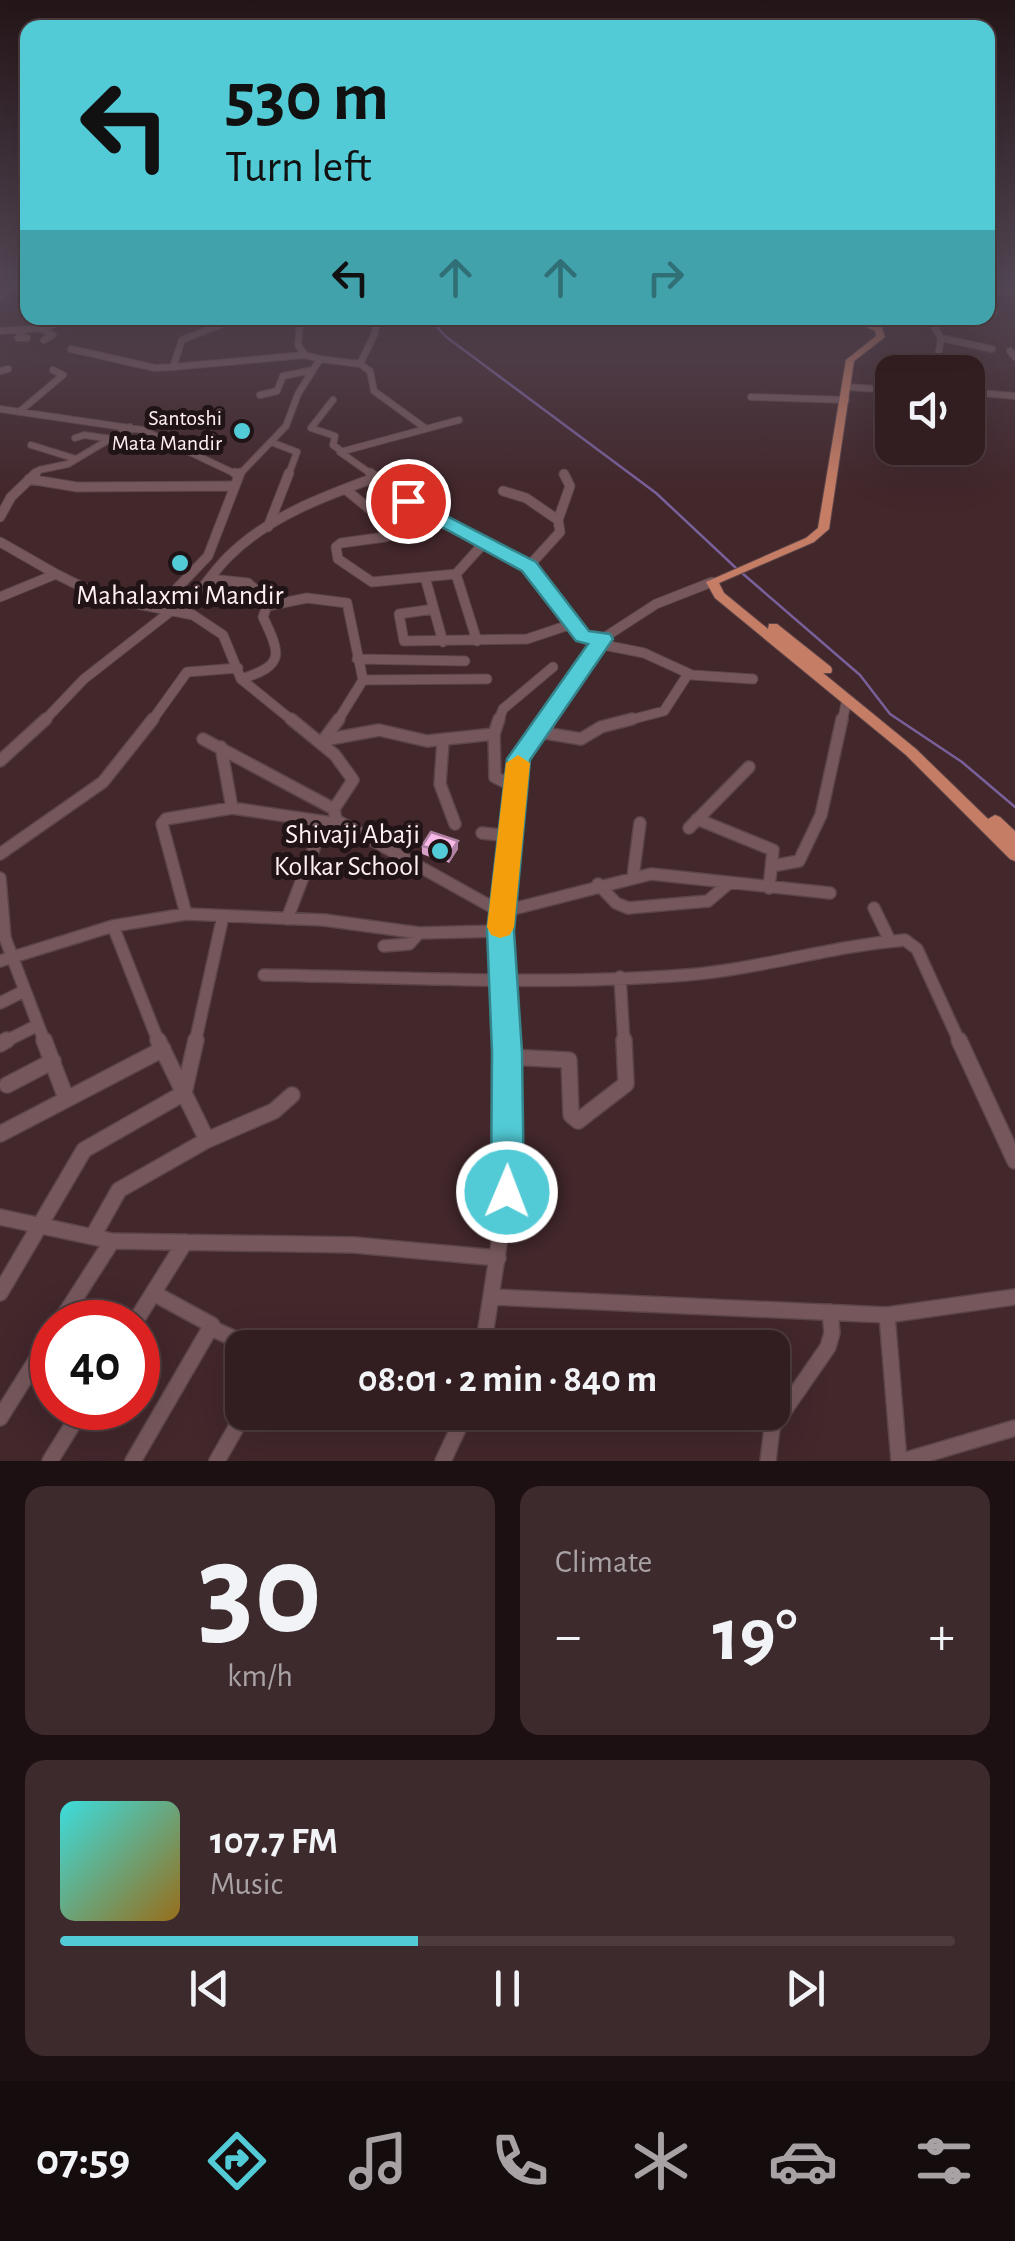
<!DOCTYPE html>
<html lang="en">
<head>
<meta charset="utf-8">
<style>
	:root { --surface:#321d20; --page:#3d2a2d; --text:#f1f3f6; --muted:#a8a2a5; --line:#4d3b3e; --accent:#52cbd7 }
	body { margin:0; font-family:"Alegreya Sans",sans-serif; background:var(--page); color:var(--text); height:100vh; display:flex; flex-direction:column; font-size:38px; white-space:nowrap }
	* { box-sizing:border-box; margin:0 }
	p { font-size:32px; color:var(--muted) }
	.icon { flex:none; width:55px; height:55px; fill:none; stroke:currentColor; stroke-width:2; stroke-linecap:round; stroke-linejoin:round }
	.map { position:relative; height:1461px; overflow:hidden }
	.side { display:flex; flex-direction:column; gap:25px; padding:25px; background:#1c1012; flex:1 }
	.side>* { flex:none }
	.hud { position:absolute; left:20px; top:20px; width:975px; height:305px; border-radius:20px; box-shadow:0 10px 40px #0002,0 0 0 2px var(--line); background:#52cbd7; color:#111; overflow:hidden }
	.fabs { position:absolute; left:875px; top:355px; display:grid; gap:20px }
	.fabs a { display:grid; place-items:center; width:110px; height:110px; border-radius:20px; background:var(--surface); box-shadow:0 10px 40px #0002,0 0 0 2px var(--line); font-size:50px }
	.speed { position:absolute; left:30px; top:1300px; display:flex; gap:20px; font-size:50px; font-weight:700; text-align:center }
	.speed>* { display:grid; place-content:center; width:130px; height:130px; border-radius:50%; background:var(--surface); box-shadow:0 10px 40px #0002,0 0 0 2px var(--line); line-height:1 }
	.speed .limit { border:15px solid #d22; background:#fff; color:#111 }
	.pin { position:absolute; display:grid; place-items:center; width:85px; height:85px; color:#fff; margin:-42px; border:5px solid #fff; border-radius:50%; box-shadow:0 2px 10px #0007 }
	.me { position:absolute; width:110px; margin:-55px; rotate:1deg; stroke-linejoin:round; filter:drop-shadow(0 0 8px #0008) }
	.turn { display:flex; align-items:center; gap:35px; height:210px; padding:0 40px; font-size:45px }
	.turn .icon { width:130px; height:130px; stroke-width:2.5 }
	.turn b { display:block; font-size:70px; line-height:85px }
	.lanes { display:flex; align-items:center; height:95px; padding:0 40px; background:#0003; justify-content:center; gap:50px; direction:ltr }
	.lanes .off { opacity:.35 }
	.big { font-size:75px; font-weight:600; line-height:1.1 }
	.side .tile { flex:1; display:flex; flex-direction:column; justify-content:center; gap:15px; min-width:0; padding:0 35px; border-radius:20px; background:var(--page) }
	.side .dial { align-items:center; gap:0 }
	.dial b { font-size:130px; line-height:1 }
	.song { display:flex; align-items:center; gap:30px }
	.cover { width:120px; height:120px; border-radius:15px; background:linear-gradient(135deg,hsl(180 70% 55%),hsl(40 70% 35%)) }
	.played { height:10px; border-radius:5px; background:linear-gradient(90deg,var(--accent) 40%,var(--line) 40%) }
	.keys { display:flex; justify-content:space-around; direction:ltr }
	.heat { display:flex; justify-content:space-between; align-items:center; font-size:55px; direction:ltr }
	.side .tiles { flex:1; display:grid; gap:25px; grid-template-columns:1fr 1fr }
	.tile:last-child { grid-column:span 2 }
	.trip { position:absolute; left:225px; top:1330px; width:565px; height:100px; border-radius:20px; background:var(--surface); box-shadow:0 10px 40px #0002,0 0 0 2px var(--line); font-weight:600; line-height:100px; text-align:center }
	.dock { display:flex; height:160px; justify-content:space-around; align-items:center; background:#140c0d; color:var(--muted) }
	.dock .icon { width:70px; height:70px }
	.dock .selected { color:var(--accent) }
	.dock b { font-size:45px; color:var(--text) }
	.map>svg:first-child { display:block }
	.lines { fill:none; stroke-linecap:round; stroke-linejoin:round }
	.stream { stroke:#79609b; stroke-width:2.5 }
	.minor-far3-casing { stroke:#5c4549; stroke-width:8 }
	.minor-far2-casing { stroke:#5c4549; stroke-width:11 }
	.minor-far1-casing { stroke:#5c4549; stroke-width:14 }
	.minor-casing { stroke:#5c4549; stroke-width:18 }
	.major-casing { stroke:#5c4549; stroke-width:2 }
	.minor-far3 { stroke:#76585c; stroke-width:6 }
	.minor-far2 { stroke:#76585c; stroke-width:9 }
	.minor-far1 { stroke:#76585c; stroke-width:11 }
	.minor { stroke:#76585c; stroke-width:15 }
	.major { fill:#c67d65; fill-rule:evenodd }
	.wall { fill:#d7a0c8 }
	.shaded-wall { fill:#af82a3 }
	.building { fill:#fabae9; stroke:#af82a3; stroke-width:2.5 }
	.route { fill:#52cbd7; stroke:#35848c; stroke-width:2.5 }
	.slow { fill:#f59e0b }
	.poi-dot { fill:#52cbd7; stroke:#201416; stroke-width:4 }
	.labels { text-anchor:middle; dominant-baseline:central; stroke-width:10; stroke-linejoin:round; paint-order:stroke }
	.far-poi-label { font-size:22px; fill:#fff0f1; stroke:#201416; text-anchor:end }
	.poi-label { font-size:28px; fill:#fff0f1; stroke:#201416 }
</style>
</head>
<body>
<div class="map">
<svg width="1015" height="1461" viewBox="0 0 1015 1461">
	<rect width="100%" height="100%" fill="#42272b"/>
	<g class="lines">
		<path class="stream" d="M439,318L438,328L445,336L656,493L736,568
			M742,573L860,675L890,714L962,762L1015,807"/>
		<defs>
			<path id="minor-far3" d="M988,291L1015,292
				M0,296L14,286
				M24,299H27V300L22,301Z
				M988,302L994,312H988
				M300,318L298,345L305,355
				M929,318L941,338L992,349
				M220,325L182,340L173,367L305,355L320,359L298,394L286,426L238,476
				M42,329L53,335L44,340
				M25,330L18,338H27
				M0,331L46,328L66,318
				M71,349L155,368L173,367
				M1010,351L1015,357
				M320,359L360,364L370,371L374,391L425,428
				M360,364L375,333L377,318
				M0,371L8,369
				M930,372L937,363L941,338
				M847,387L892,390
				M968,392L1015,396
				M260,395L277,391L283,376L313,370
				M751,397L846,400
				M333,400L311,428L335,436L333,445L340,450
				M0,409L143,430L238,475
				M19,412L63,375L53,370
				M75,438L84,435L112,439
				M271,442L297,452L288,476
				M31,445L76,459
				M33,476L39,470L68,464L130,427
				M374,476L340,452L459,420"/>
			<path id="minor-far2" d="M235,473L238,475
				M370,473L435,519L529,566L583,636L602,639
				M29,479L77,487L231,486
				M345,489L399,533
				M503,491L526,498L558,520
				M0,517L11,497L36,473
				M435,519L385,537L341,543L336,547L338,559L372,582L456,574L484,543
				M268,527L289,473
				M0,542L56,574
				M529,566L560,532L558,520L570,486L564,474
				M456,574L477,641
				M425,577L443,642
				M211,579L248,583L257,591
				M0,597L56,574L102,597L193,615L223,635L241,679L294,722
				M158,608L208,556L240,473
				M434,609L399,614L404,641L527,639L572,624
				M183,613C198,595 211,574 228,557C268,517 322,497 374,478
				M599,644L644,653L692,675L753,679
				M357,659L465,661
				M241,679C285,665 281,655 263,617L267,606L307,598L347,603L363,680L487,679
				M43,722L84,679L171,611
				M151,722L187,672L238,668
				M337,722L363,680
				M498,722L503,709L553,667
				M545,722L602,639L656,604L712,582
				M622,722L664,711L688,674
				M842,722L847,699"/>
			<path id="minor-far1" d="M291,719L335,755L353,780L334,809L336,820L501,912L651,874L830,893
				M539,732L581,739L601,727L632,719
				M494,734L495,777L515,787
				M203,739L334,809
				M324,740L379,730L427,741L494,734L499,719
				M443,741L440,784L455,824
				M322,742L339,719
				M221,747L232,808
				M0,761L46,719
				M697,819L773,850L769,888
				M689,828L749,767
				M482,833L509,836
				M0,854L103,782L153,719
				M772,866L799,861L821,815L842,719
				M633,877L640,823
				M0,878L5,938L45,1043
				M598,884L616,903L628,908L708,901L729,883
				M874,908L890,941
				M186,914L162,824L166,819L232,808L340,824
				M287,919L324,822
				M113,926L159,1043
				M384,946L409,944L419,933
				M0,961L113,926L186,914L324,920L419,933L500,931
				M264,975C404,977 546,986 686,975C760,969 831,946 905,940L917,949L960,1043
				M620,977L624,1043
				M0,1003L24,991
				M2,1043L38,1025
				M195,1043L223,916
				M506,1043L500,931L519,759L547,719"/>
			<path id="minor" d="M44,1040L66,1098
				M158,1040L207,1140
				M959,1040L1015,1161
				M0,1044L7,1040
				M507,1057L569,1060L571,1115L578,1121L626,1084L624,1040
				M7,1085L53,1061
				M0,1134L163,1049
				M0,1217L112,1241L354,1245L498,1258
				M93,1236L119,1190L207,1140L274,1111L292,1095
				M0,1293L84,1150L184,1093L196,1040
				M491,1297L887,1315L1015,1297
				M887,1315L899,1461
				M60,1322L112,1241
				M135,1322L185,1242
				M211,1328L255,1348
				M483,1348L507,1192L506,1040
				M0,1418L52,1335
				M50,1461L83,1408
				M133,1461L212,1325L153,1293
				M217,1461L245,1412
				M443,1461L466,1412
				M768,1461L772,1428L828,1347L832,1333L830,1312
				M903,1461L1015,1428"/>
			<path id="major" d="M848,318H858L882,328L885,337L854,361L829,529L814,542L719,583L724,593L768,629L769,624H777L831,667L832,670L831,673H823L916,749L988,819L995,815L1000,817L1015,831V861L1010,859L906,755L715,598L706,582L806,538L818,528L846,360L876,336L875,331Z"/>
		</defs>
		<use href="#minor-far3" class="minor-far3-casing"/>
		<use href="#minor-far2" class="minor-far2-casing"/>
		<use href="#minor-far1" class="minor-far1-casing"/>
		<use href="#minor" class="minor-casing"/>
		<use href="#major" class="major-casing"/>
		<use href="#minor-far3" class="minor-far3"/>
		<use href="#minor-far2" class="minor-far2"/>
		<use href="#minor-far1" class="minor-far1"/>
		<use href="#minor" class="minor"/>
		<use href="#major" class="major"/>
	</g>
	<path class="wall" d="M458,841V849L449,863L432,853L430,857L422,854V846Z"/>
	<path class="shaded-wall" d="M458,841V849L449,863V855Z"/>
	<path class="building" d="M431,832L458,841L449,855L432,845L430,848L422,846Z"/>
	<linearGradient id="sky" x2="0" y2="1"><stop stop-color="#241518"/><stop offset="0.58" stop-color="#544755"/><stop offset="1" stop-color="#544755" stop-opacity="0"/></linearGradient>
	<rect width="1015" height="491" fill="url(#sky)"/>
	<path class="route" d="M408,496L536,562L589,631L610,634L613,639L530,760L514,931L522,1052L524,1192L519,1203L507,1207L496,1203L491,1192L492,1052L487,931L507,759L588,644L576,641L522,571L402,505V497Z"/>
	<path class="slow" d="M518,755L530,763L514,927L510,935L500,938L491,935L487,927L506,763Z"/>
	<g class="poi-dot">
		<circle cx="242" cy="431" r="10"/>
		<circle cx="180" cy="563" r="10"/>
		<circle cx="440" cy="851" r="10"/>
	</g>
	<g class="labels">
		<g class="far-poi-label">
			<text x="222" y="418">Santoshi<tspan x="222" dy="25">Mata Mandir</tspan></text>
		</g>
		<g class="poi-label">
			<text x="180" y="596">Mahalaxmi Mandir</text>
			<text x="420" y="835" text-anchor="end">Shivaji Abaji<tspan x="420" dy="32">Kolkar School</tspan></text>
		</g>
	</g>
</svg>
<div class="fabs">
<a><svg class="icon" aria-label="sound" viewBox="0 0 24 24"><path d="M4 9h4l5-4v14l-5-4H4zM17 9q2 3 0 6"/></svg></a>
</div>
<div class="speed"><div class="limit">40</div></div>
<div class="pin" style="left:408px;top:501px;background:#d93025"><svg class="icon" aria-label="arrive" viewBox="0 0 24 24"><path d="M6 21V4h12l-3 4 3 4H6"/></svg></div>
<svg class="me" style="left:507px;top:1192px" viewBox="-20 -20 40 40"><circle r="17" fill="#52cbd7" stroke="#fff" stroke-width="3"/><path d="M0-11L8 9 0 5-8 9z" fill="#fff"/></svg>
<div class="trip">08:01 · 2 min · 840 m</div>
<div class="hud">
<div class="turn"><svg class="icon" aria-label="left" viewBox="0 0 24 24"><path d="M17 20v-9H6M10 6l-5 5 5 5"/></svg><div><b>530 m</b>Turn left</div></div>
<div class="lanes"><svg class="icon" aria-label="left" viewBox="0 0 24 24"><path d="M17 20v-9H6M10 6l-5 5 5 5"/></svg><svg class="icon off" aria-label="ahead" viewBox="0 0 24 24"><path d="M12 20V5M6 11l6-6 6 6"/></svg><svg class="icon off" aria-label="ahead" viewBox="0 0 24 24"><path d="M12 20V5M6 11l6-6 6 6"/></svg><svg class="icon off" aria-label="right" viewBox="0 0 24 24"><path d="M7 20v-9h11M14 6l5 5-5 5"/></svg></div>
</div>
</div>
<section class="side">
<div class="tiles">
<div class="tile dial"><b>30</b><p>km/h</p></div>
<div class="tile"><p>Climate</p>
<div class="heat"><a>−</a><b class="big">19°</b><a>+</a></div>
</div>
<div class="tile">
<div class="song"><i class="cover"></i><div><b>107.7 FM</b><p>Music</p></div></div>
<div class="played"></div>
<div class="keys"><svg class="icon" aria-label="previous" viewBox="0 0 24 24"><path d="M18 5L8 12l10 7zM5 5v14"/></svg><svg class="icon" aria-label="pause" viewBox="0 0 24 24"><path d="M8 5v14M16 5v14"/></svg><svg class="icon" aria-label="next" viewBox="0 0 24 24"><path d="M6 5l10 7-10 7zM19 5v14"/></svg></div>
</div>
</div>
</section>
<nav class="dock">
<b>07:59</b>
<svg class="icon selected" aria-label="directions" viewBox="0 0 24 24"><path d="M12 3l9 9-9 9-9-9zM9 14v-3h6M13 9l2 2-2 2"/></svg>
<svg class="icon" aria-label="music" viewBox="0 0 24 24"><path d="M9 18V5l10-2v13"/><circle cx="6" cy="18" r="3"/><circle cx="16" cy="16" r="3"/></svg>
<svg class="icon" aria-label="phone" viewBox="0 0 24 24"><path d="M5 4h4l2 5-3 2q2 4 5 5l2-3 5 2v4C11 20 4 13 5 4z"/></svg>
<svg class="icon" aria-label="climate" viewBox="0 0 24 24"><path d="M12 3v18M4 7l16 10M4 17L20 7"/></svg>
<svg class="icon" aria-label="car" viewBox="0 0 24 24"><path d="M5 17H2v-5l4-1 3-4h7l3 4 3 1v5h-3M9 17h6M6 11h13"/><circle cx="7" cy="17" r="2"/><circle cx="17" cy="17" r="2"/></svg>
<svg class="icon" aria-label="filters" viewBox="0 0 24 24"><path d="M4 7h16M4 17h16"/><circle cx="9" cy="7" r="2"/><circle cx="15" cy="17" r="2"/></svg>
</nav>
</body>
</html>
